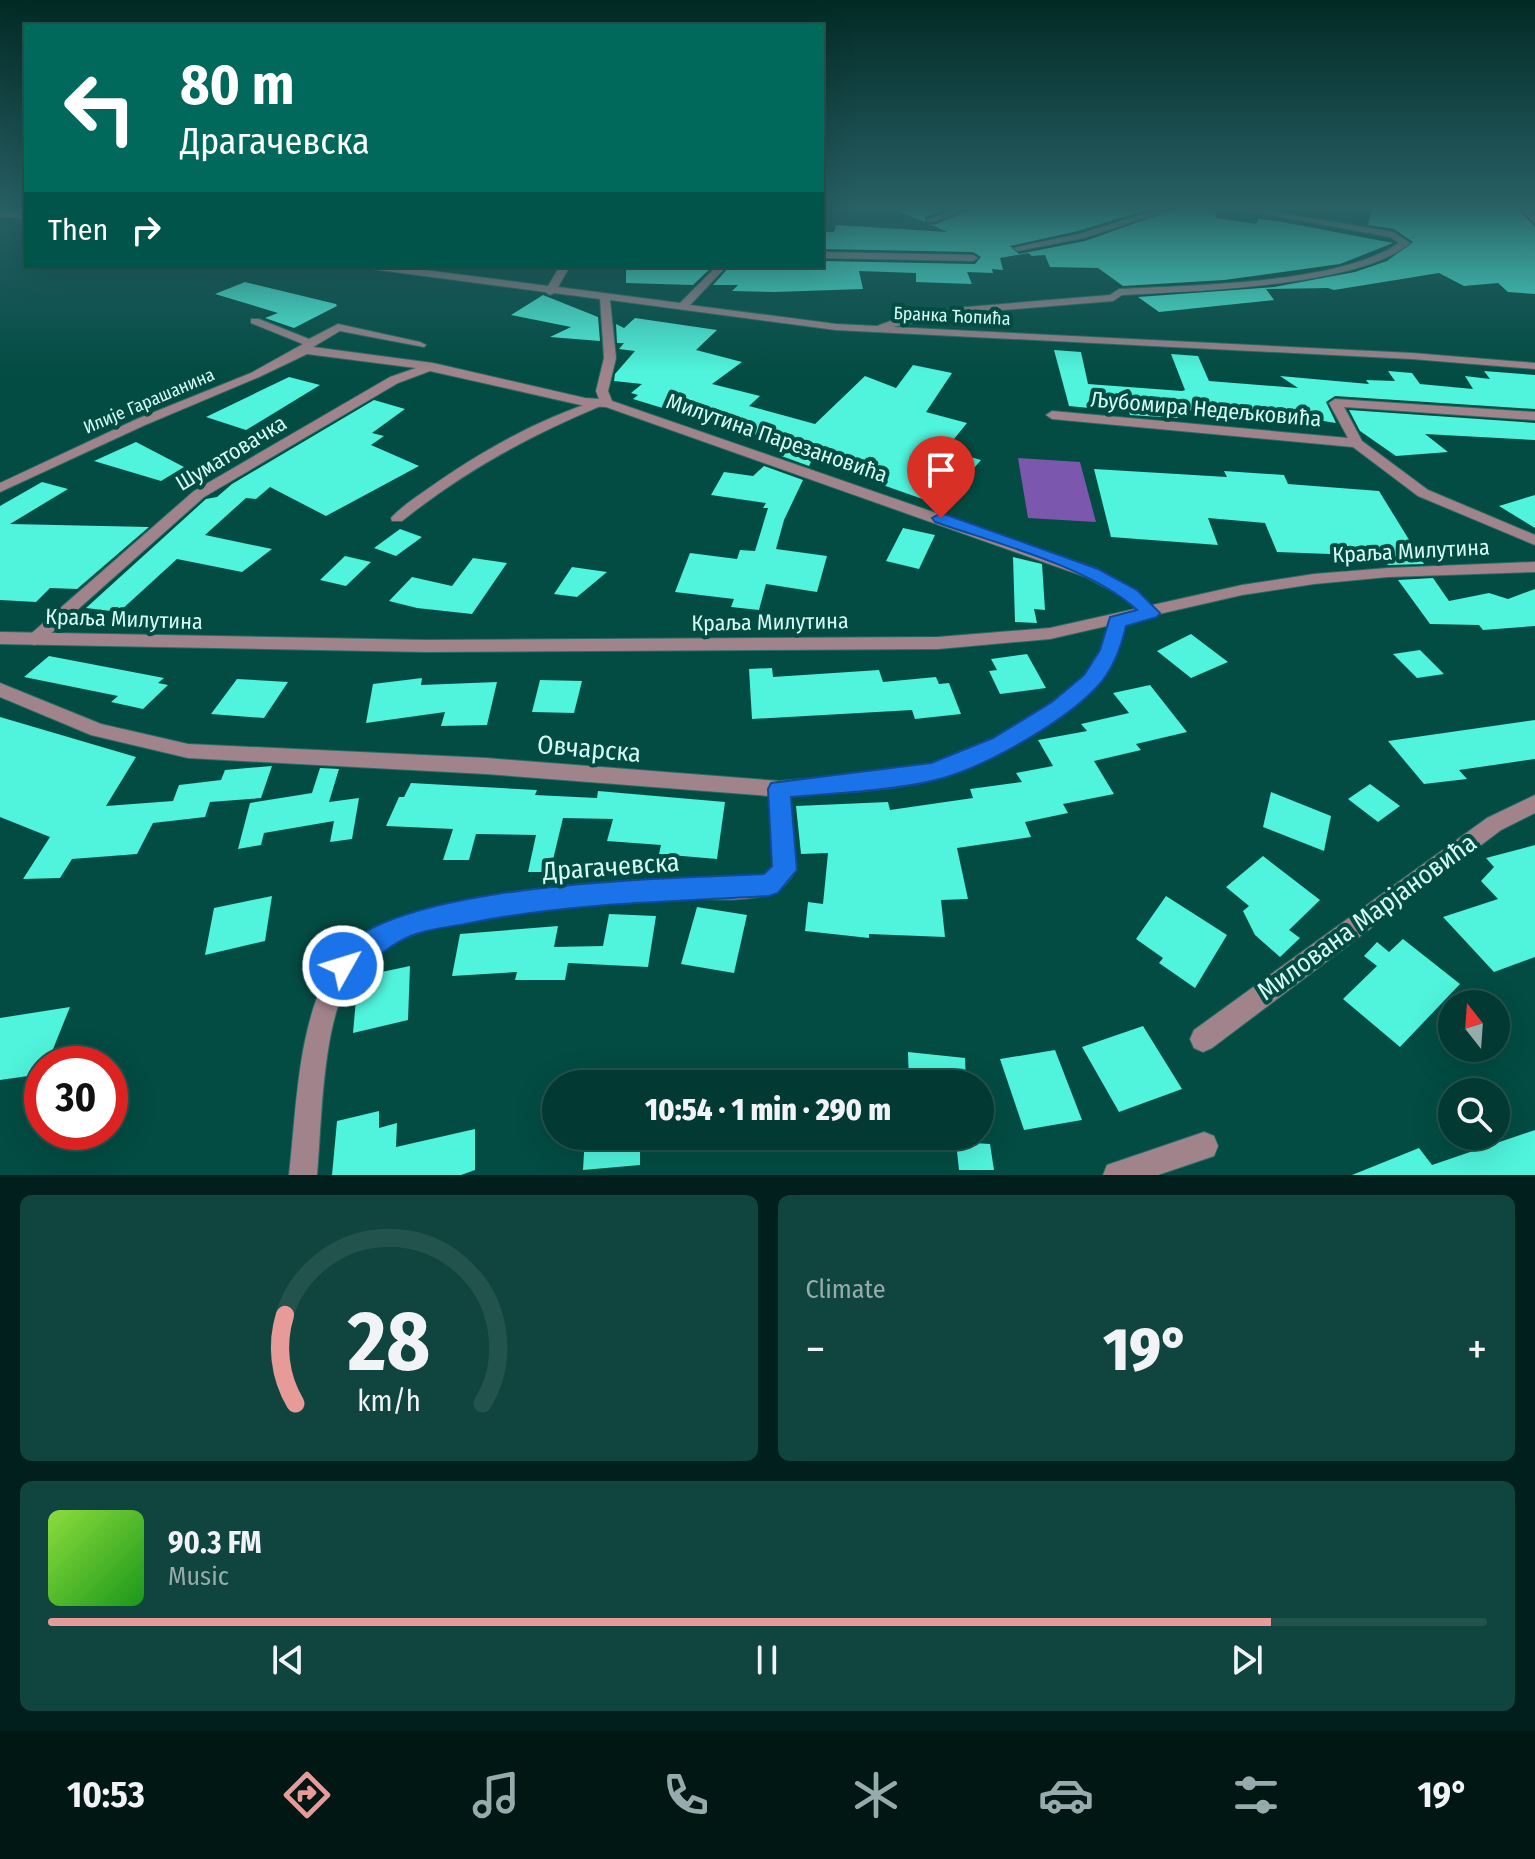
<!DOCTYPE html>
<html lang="en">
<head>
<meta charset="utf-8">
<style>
	:root { --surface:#023932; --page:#10443e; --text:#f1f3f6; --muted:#96acac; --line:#23534d; --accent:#e69b98 }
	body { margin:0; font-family:"Fira Sans Condensed",sans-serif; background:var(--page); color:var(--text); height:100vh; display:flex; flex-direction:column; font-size:30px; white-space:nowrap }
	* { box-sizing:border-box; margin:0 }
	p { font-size:26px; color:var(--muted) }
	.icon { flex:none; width:44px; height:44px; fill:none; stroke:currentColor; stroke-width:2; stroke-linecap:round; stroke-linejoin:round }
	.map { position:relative; height:1175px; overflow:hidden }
	.drawer { display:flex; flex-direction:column; gap:20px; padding:20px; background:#011f1c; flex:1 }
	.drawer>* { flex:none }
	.guide { position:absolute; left:24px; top:24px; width:800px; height:244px; border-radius:0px; box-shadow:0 8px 32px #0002,0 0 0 2px var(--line); background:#00695c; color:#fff; overflow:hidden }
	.needle { width:52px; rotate:343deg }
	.controls { position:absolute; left:1438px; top:990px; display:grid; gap:16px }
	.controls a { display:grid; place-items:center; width:72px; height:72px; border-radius:50%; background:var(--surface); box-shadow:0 8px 32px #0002,0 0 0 2px var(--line); font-size:40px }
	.speed { position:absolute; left:24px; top:1046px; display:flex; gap:16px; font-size:40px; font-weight:700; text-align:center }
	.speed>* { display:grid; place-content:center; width:104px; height:104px; border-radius:50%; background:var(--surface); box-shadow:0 8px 32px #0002,0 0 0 2px var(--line); line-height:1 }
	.speed .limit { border:12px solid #d22; background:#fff; color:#111 }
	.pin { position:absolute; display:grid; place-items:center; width:68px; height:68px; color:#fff; margin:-82px -34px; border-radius:50% 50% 50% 0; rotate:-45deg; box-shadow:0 0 8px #0007 }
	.pin .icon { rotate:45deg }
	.me { position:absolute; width:88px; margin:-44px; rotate:51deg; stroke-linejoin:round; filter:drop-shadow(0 0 6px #0008) }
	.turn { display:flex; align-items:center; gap:28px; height:168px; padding:0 24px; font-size:36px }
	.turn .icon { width:104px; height:104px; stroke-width:2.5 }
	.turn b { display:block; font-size:56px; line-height:68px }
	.then { display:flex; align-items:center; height:76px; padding:0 24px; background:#0003; gap:16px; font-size:30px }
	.big { font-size:60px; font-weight:800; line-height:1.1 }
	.drawer .card { flex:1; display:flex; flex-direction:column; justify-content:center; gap:12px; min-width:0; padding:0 28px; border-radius:12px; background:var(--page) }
	.drawer .dial { align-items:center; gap:0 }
	.dial svg { height:208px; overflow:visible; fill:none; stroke:var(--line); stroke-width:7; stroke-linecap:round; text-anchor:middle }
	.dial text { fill:var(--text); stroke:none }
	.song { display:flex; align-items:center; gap:24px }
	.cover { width:96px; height:96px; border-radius:12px; background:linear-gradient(135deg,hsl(90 70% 55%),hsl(120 70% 35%)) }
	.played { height:8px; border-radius:4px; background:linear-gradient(90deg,var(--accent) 85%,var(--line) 85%) }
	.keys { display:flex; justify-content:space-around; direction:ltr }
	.heat { display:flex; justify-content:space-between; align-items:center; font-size:44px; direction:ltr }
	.drawer .tiles { flex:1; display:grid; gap:20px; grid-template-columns:1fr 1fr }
	.card:last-child { grid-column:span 2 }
	.trip { position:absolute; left:542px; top:1070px; width:452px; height:80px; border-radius:40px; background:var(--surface); box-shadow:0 8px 32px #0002,0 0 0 2px var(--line); font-weight:800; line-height:80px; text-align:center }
	.tab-bar { display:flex; height:128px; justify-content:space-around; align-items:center; background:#011714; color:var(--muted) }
	.tab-bar .icon { width:56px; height:56px }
	.tab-bar .current { color:var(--accent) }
	.tab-bar b { font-size:36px; color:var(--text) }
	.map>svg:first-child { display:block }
	.green { fill:#7b57ad }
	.building { fill:#50f3db }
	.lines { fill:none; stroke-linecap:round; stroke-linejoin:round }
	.service-casing { stroke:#296c63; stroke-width:2 }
	.minor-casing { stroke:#296c63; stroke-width:2 }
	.tertiary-casing { stroke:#296c63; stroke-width:2 }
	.service { fill:#a1848b; fill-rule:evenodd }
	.minor { fill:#a1848b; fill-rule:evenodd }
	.tertiary { fill:#a1848b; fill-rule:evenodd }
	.route { fill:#1a73e8; stroke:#114b97; stroke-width:2 }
	.labels { text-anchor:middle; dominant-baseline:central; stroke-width:8; stroke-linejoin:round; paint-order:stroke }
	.far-street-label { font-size:18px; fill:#d4fbf3; stroke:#034c43 }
	.street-label { font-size:22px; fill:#d4fbf3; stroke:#034c43 }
	.near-street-label { font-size:26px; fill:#d4fbf3; stroke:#034c43 }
</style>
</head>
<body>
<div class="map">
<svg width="1535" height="1175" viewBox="0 0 1535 1175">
	<rect width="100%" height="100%" fill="#034c43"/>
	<path class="green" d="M1018,458L1080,462L1096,522L1028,518Z"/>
	<path class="building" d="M891,208H942L946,209L925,217V222Z
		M975,208H1152L1078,231L1010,246L1019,254L1085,241L1178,208H1215L1216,218L1256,224L1259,219L1277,221L1393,243L1340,264L1224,280L1123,286L1098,268L1050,267L1045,255L1032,256L1028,253L1000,258L1003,270L992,269L993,273L967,272L972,284L916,282V273L859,271L863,289L775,292L732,291L738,285H713L730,266H822V261L975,264L981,257L973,252L822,249V232H834L836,225L947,232L927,223L934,225Z
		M1372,208H1517L1535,227V294L1508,292L1498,283L1464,286L1439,273L1334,290L1328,288L1266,289L1274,300L1159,312L1138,297L1274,287L1355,272L1387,261L1413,242L1394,229L1368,225Z
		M626,266H713L693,285L626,283Z
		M245,282L336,304L337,306L294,328L265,318L278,313L215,294Z
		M543,295L598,317L600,341L550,337L571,327L511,315Z
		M635,318L717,330L696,350L742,362L712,384L760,396L749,406L815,424L865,376L896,388L913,365L952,373L926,412L967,423L945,450L981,460L955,490L947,488L934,503L877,483L880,480L812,460L809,466L776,454L787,444L717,423L725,417L679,403L669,410L633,399L638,395L631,393L642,384L614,381L615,374L635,351L619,349L624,343H617L616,324L624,328Z
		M1054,350L1081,352L1088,384L1182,391L1185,390L1171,354L1198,356L1209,381L1298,388L1280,376L1369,384L1366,380L1395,381L1388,371L1412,373L1420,384L1473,389L1465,376L1490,379L1484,371L1535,375V409L1335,396L1326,402L1336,423L1298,417L1302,426L1225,419L1224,413L1174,409L1178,418L1130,415L1129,412L1069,406Z
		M289,377L320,385L246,430L206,417Z
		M374,400L405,409L372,433L384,436L371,445L419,466L326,516L270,487L256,499L246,498L205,535L272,549L242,572L177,559L119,612L86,608L206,499L217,497L232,484Z
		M1349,410L1535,423V440L1425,434L1448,452L1396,456L1360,431Z
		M136,442L184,467L161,481L94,461Z
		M764,466L803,480L784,520L776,549L827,556L817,592L766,584L759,610L731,607L734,599L675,592L690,553L737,559L740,550L755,551L768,508H763L766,503L711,495L724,472L753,476Z
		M1094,469L1227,477L1224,471L1284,475L1288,484L1379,491L1424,564L1388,565L1382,556L1277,552L1265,523L1208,518L1218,545L1111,537Z
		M42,482L68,489L10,524L149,527L77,589L50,588L36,602L0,600V506Z
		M1535,495V528L1499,506Z
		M903,528L935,535L919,569L886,561Z
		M400,529L422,537L396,556L374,548Z
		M345,556L371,562L346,586L320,580Z
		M1013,557L1042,564L1045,610L1034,609L1037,623L1015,622Z
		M473,558L507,563L472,614L417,608L389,601L412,577L452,586Z
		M572,567L607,572L577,597L554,594Z
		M1433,578L1449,601L1489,593L1508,599L1535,589V626L1483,630L1479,625L1430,624L1398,580Z
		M1191,634L1228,662L1191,678L1157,651Z
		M1420,650L1444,674L1417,678L1393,654Z
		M1027,654L1046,688L1000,694L989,671L997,670L991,659Z
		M49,656L164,678L158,683L168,685L143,709L111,702L118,696L24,677Z
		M772,668L773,677L879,670L883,682L936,677L939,684L949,683L961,714L915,719L912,710L752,719L749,669Z
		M422,678L421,685L497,682L487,725L441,726L445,712L366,723L373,684Z
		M237,679L288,682L264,718L211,714Z
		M540,680L582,681L574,713L532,712Z
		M1150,685L1187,732L1136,744L1141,750L1094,761L1114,794L1063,804L1068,813L1025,822L1031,837L957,848L968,899L941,900L945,937L869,934V938L805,931L808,902L823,904L828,853L801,854L796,806L888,802L890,810L973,798L970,789L1022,782L1016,773L1053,766L1038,740L1087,731L1081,724L1129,713L1113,693Z
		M0,717L136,757L106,806L173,801L179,785L221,780L225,770L272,766L261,798L210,802L205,817L153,823L137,854L72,859L60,878L23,879L50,837L0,817Z
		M1535,720V759L1459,770L1467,779L1424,784L1388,741Z
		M320,768L339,769L329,802L359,798L352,839L330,842L334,821L264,833L261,845L238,849L250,803L312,793Z
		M411,783L537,790L535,795L597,798L598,791L725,802L717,859L659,854L661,845L607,841L613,819L563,818L550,872H528L536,835L476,834L469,860H443L453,829L386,826L399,797H404Z
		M1370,784L1400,806L1378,822L1348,799Z
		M1271,792L1331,816L1324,851L1263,827Z
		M1535,845V957L1494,972L1443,917L1498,899L1481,881L1494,867L1486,858Z
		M1263,856L1320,900L1289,930L1300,938L1280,957L1255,935L1243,911L1249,906L1226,887Z
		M272,896L265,941L205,955L214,908Z
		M1166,896L1227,935L1195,988L1159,963L1163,958L1136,939Z
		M697,907L747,915L734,973L681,964Z
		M609,914L656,916L648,967L568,963L565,980H515L517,972L452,976L460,934L558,926L554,947L603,946Z
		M1403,939L1460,984L1400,1047L1343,999L1377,966L1364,956L1377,942L1389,952Z
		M410,966L408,1020L353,1033L358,977Z
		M70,1007L47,1064H42V1074L0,1080V1018Z
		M1143,1026L1182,1089L1119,1112L1082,1047Z
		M1055,1050L1082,1120L1024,1130L1000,1059Z
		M908,1052L965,1058L966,1084H909Z
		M379,1111V1128L397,1123L396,1147L475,1129V1170L461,1175H332L337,1121Z
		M1535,1130V1175H1352L1419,1148L1432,1165Z
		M585,1136H640V1165L583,1170Z
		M956,1142L990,1144L994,1170H959Z"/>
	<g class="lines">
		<defs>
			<path id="service" d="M599,400L604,403L603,405C530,435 463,472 402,521H392L391,518C402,506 416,497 429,488C480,452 540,418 599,400Z"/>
			<path id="minor" d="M959,208H972L933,222L926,220Z
				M1162,208H1175L1084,238L1018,251L1013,248L1079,234Z
				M1232,208H1251L1393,232L1410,243C1361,287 1190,291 1122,295L1113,301L954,314L893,327L1412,353L1535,363V369L1412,359L836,330L610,300L616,358L608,391L612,401L1098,569C1120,582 1142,592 1158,613L1156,617H1144L1125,598L1086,577L606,407L585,406L430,371L398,383L204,497L40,643L34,645L25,639L194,491L390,377L416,368L307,354L259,377L145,425L0,492V483L137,419L251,373L303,344L251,323V319H259L309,339L338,324L420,342L426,345L424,347L340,331L313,347L433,363L585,398L599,399L596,391L604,358L600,299L554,293L550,295L545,292L371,269L366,266H393L548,286L560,266H570L558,287L680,303L717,266H727L690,305L836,324L877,326L896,319L954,308L1110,295L1119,289C1193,285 1339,284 1399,243L1390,237Z
				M1520,208H1528L1535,216V224Z
				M0,210L26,213V219L0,216Z
				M822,252L973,255L978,258L973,261L822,258Z
				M1335,399L1535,412V420L1344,407L1362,441L1428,490L1535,535V545L1418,496L1353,447L1052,419L1046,415L1052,411L1348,438L1329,403Z
				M1117,616L1125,622C1120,645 1113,664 1098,683C1068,721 983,765 936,779C893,792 835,792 790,796L796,870C791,880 781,891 770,894C737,904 701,897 667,899C595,902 389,911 350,978C322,1026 322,1119 317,1175H289C297,1105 297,1025 333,963C373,894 592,882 666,879C698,878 731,884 763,877L774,866L769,796L486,774L188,758L91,735L0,697V683L101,724L188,744L486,758L779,781L864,774L931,764L994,739L1052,702L1085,675L1102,650L1109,622Z
				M1535,795V813L1501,830L1212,1048L1203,1052L1194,1048L1190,1039L1194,1030L1487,818Z
				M1204,1132L1214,1136L1218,1146L1214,1156L1158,1175H1103L1107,1165Z"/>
			<path id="tertiary" d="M1535,562V572L1388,577L1314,584L1242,595L1050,639L938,649L426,652L0,644V632L426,640L938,637L1050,628L1242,585L1314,574L1388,568Z"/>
		</defs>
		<use href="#service" class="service-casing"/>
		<use href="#minor" class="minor-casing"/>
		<use href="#tertiary" class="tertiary-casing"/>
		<use href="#service" class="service"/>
		<use href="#minor" class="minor"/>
		<use href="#tertiary" class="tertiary"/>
	</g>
	<linearGradient id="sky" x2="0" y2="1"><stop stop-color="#022a25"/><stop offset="0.56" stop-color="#286166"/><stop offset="1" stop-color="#286166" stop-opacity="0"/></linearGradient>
	<rect width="1535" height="372" fill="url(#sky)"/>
	<path class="route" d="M941,513L1098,569L1137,590L1160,613L1157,617L1126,626C1121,648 1113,670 1097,687C1063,723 981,770 932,781C886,791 838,793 791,797L797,870L778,893L769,896C669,902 568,903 470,923C452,927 433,928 416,934C386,944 368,969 343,979L334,975L330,966C367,880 678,879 764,874L772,866L768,789L771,783L931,763L993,738L1052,702L1084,675L1100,650L1110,617L1137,610C1091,567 995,543 935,522L932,518Z"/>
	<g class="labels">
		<g class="far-street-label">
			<text transform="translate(952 316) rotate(3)">Бранка Ћопића</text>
			<text transform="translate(149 401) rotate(-23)">Илије Гарашанина</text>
		</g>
		<g class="street-label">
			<text transform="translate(1206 409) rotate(5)">Љубомира Недељковића</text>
			<text transform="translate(777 438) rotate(19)">Милутина Парезановића</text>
			<text transform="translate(231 453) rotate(-31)">Шуматовачка</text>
			<text transform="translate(1411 551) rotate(-3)">Краља Милутина</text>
			<text transform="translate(124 619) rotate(2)">Краља Милутина</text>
			<text transform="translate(770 622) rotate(-1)">Краља Милутина</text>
		</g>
		<g class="near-street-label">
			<text transform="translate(589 749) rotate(5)">Овчарска</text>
			<text transform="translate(611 867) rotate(-4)">Драгачевска</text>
			<text transform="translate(1367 917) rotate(-36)">Милована Марјановића</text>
		</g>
	</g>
</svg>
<div class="controls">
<a><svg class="needle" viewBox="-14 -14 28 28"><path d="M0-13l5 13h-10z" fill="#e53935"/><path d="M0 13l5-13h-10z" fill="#96acac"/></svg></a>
<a><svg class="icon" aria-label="search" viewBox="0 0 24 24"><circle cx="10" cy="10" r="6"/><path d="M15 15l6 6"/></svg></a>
</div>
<div class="speed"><div class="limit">30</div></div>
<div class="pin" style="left:941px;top:518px;background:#d93025"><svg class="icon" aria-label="arrive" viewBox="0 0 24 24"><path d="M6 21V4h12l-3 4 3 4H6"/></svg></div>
<svg class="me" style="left:343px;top:966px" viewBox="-20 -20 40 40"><circle r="17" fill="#1a73e8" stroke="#fff" stroke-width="3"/><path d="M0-11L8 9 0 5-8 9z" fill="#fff"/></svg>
<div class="trip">10:54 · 1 min · 290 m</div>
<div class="guide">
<div class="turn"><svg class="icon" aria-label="left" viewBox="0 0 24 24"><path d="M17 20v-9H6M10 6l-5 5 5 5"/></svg><div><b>80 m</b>Драгачевска</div></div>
<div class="then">Then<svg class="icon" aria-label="right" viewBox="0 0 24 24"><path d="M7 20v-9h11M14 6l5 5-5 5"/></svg></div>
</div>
</div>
<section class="drawer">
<div class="tiles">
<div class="card dial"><svg viewBox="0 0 100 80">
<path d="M14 69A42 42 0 1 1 86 69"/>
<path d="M14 69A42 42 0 0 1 10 35" stroke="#e69b98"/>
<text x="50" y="56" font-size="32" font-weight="700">28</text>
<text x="50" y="72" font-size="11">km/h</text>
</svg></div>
<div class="card"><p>Climate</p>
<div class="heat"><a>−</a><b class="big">19°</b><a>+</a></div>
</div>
<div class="card">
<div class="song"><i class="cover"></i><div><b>90.3 FM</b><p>Music</p></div></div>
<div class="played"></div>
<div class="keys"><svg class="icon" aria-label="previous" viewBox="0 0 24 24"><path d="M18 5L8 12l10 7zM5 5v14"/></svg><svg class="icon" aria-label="pause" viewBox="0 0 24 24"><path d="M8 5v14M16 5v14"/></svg><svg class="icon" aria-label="next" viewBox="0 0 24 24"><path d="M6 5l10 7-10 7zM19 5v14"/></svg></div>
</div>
</div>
</section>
<nav class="tab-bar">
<b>10:53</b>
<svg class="icon current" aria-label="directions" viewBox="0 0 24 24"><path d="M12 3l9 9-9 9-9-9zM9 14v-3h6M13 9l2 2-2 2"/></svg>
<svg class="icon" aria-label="music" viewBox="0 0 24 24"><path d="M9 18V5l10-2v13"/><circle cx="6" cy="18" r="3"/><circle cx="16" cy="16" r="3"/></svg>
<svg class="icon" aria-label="phone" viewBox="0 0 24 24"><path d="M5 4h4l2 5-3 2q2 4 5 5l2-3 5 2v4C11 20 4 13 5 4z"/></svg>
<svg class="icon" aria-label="climate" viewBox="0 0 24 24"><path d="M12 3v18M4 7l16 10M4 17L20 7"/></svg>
<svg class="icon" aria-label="car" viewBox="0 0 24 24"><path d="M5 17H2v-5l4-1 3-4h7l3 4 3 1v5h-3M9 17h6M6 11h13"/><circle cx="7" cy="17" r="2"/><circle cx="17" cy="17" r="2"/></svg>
<svg class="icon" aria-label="filters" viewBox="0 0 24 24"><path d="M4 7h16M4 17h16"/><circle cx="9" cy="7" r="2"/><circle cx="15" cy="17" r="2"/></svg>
<b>19°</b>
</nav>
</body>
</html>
